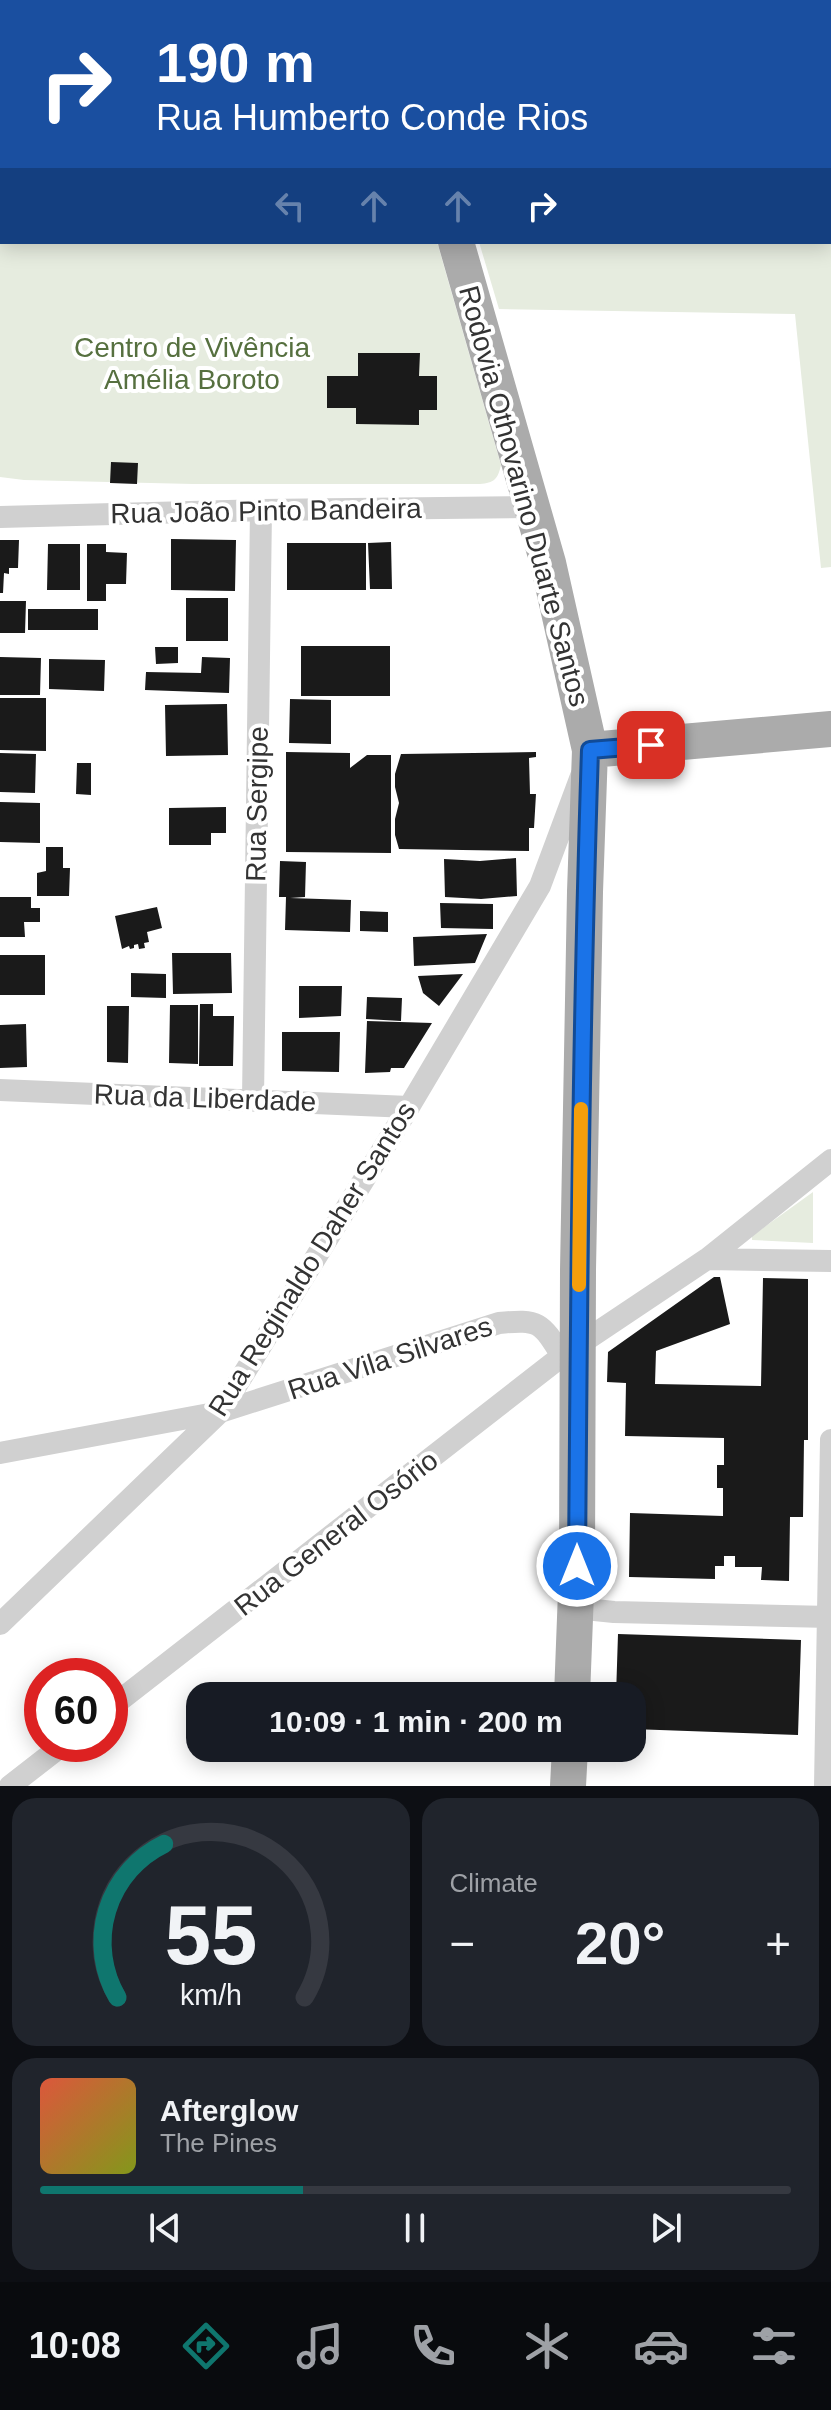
<!DOCTYPE html>
<html lang="en">
<head>
<meta charset="utf-8">
<style>
	:root { --surface:#171b24; --page:#20242c; --text:#f1f3f6; --muted:#9ea1a6; --line:#363941; --accent:#0f766e }
	body { margin:0; font-family:Helvetica,sans-serif; background:var(--page); color:var(--text); height:100vh; display:flex; flex-direction:column; font-size:30px; white-space:nowrap }
	* { box-sizing:border-box; margin:0 }
	p { font-size:26px; color:var(--muted) }
	.icon { flex:none; width:44px; height:44px; fill:none; stroke:currentColor; stroke-width:2; stroke-linecap:round; stroke-linejoin:round }
	.map { position:relative; height:1786px; overflow:hidden }
	.sheet { display:flex; flex-direction:column; gap:12px; padding:12px; background:#0d0f14; flex:1 }
	.sheet>* { flex:none }
	.hud { position:absolute; left:0px; top:0px; width:832px; height:244px; box-shadow:0 4px 20px #0003; background:#1a4fa0; color:#fff; overflow:hidden }
	.speed { position:absolute; left:24px; top:1658px; display:flex; gap:16px; font-size:40px; font-weight:700; text-align:center }
	.speed>* { display:grid; place-content:center; width:104px; height:104px; border-radius:50%; background:var(--surface); box-shadow:0 4px 20px #0003; line-height:1 }
	.speed .limit { border:12px solid #d22; background:#fff; color:#111 }
	.pin { position:absolute; display:grid; place-items:center; width:68px; height:68px; color:#fff; margin:-34px; border-radius:16px; box-shadow:0 4px 12px #0006 }
	.me { position:absolute; width:88px; margin:-44px; rotate:0deg; stroke-linejoin:round; filter:drop-shadow(0 0 6px #0008) }
	.turn { display:flex; align-items:center; gap:28px; height:168px; padding:0 24px; font-size:36px }
	.turn .icon { width:104px; height:104px; stroke-width:2.5 }
	.turn b { display:block; font-size:56px; line-height:68px }
	.lanes { display:flex; align-items:center; height:76px; padding:0 24px; background:#0003; justify-content:center; gap:40px; direction:ltr }
	.lanes .off { opacity:.35 }
	.big { font-size:60px; font-weight:600; line-height:1.1 }
	.sheet .widget { flex:1; display:flex; flex-direction:column; justify-content:center; gap:12px; min-width:0; padding:0 28px; border-radius:24px; background:var(--page) }
	.sheet .dial { align-items:center; gap:0 }
	.dial svg { height:208px; overflow:visible; fill:none; stroke:var(--line); stroke-width:7; stroke-linecap:round; text-anchor:middle }
	.dial text { fill:var(--text); stroke:none }
	.song { display:flex; align-items:center; gap:24px }
	.cover { width:96px; height:96px; border-radius:12px; background:linear-gradient(135deg,hsl(10 70% 55%),hsl(70 70% 35%)) }
	.played { height:8px; border-radius:4px; background:linear-gradient(90deg,var(--accent) 35%,var(--line) 35%) }
	.keys { display:flex; justify-content:space-around; direction:ltr }
	.heat { display:flex; justify-content:space-between; align-items:center; font-size:44px; direction:ltr }
	.sheet .tiles { flex:1; display:grid; gap:12px; grid-template-columns:1fr 1fr }
	.widget:last-child { grid-column:span 2 }
	.trip { position:absolute; left:186px; top:1682px; width:460px; height:80px; border-radius:24px; background:var(--surface); box-shadow:0 4px 20px #0003; font-weight:600; line-height:80px; text-align:center }
	.tab-bar { display:flex; height:128px; justify-content:space-around; align-items:center; background:#090b0e; color:var(--muted) }
	.tab-bar .icon { width:56px; height:56px }
	.tab-bar .active { color:var(--accent) }
	.tab-bar b { font-size:36px; color:var(--text) }
	.map>svg:first-child { display:block }
	.green { fill:#e6ecdf }
	.building { fill:#1a1a1a }
	.lines { fill:none; stroke-linecap:round; stroke-linejoin:round }
	.street { stroke:#d0d0d0; stroke-width:22 }
	.primary { stroke:#ababab; stroke-width:36 }
	.route-casing { stroke:#114b97; stroke-width:20 }
	.route { stroke:#1a73e8; stroke-width:14 }
	.slow { stroke:#f59e0b; stroke-width:14 }
	.labels { text-anchor:middle; dominant-baseline:central; stroke-width:8; stroke-linejoin:round; paint-order:stroke }
	.park-label { font-size:28px; fill:#56703f; stroke:#fff }
	.street-label { font-size:28px; fill:#333; stroke:#fff }
</style>
</head>
<body>
<div class="map">
<svg width="831" height="1786" viewBox="0 0 831 1786">
	<rect width="100%" height="100%" fill="#fff"/>
	<path class="green" d="M0,0H367L368,2H2V242H437L501,465C498,479 494,483 480,484H193L24,480L0,477Z
		M641,0H831V567L821,568L795,314L499,309L479,242H830V2H641Z
		M813,1192V1243L752,1240V1236Z"/>
	<path class="building" d="M358,353H420L419,376H437V410H419V425L356,424V408H327V376H358Z
		M111,462L138,463L137,484L110,483Z
		M171,539L236,540L235,591L171,590Z
		M0,540H19L18,568H9V574L4,573L3,593H0Z
		M391,542L392,589H370L368,543Z
		M287,543H366V590H287Z
		M48,544H80V590H47Z
		M87,544H106V552L127,553L126,584H106V601H87Z
		M186,598H228V641H186Z
		M0,601H26L25,633H0Z
		M28,609H98V630H28Z
		M301,646H390V696H301Z
		M155,647H178V663L156,664Z
		M0,657L41,658L40,695H0Z
		M202,657L230,658L229,693L145,690L146,672L201,673Z
		M49,659L105,660L104,691L49,689Z
		M0,698H46V751L0,750Z
		M290,699L331,700V744L289,743Z
		M227,704L228,755L166,756L165,705Z
		M286,752L350,753V768L367,755H391V853L286,852Z
		M536,752V757L529,758L530,794H536L534,828H529V851L399,849L395,835V819L399,803L395,787V774L401,754Z
		M0,753L36,754L35,793L0,792Z
		M77,763H91V795L76,794Z
		M0,802L40,803V843L0,842Z
		M226,807V833H211V845H169V808Z
		M46,847H63V868H70L69,896H37V873L46,871Z
		M516,858L517,896L481,899L445,897L444,859L480,861Z
		M280,861L306,862L305,897L290,898L351,900L350,932L285,930L286,897H279Z
		M0,897H31V908H40V922H24L25,937H0Z
		M440,903L493,904V929L441,928Z
		M157,907L162,928L147,932L149,942L144,943L145,948L139,949L138,944L134,945V948L130,949L129,946L122,949L115,916Z
		M360,911L388,912V932L360,931Z
		M487,934L475,963L414,966L413,937Z
		M172,953H231L232,993L173,994Z
		M0,955H45V995H0Z
		M131,973L166,974V998L131,997Z
		M463,974L439,1006L423,993L418,976Z
		M299,986H342L341,1016L299,1018Z
		M367,997L402,998L401,1021L366,1019Z
		M200,1004H213V1016H234L233,1066H199Z
		M170,1005H198V1064L169,1063Z
		M107,1006H129L128,1063L107,1062Z
		M367,1021L432,1023L404,1068H391L390,1072L365,1073Z
		M26,1024L27,1067L0,1068V1025Z
		M282,1032H340L339,1072L282,1071Z
		M714,1277H720L730,1324L656,1351L655,1384L761,1386L763,1278L808,1279V1440H804L803,1517H790L789,1581L761,1580L762,1567H735V1556H724V1566H715V1579L629,1577L630,1513L723,1516V1488H717V1465H724V1438L625,1436L626,1383L607,1382L608,1352Z
		M618,1634L801,1640L798,1735L632,1729V1696H616Z"/>
	<g class="lines">
		<path class="street" d="M0,517L261,510L532,507
			M0,1090L409,1107
			M253,1099L261,510
			M707,1259L831,1261
			M0,1453L220,1412L499,1323C539,1319 541,1322 562,1356
			M575,1608L614,1612L831,1617
			M0,1624L220,1412L409,1107L540,886L581,776
			M110,1708L562,1356L707,1259L831,1160
			M10,1786L64,1744
			M825,1786L831,1440"/>
		<path class="primary" d="M387,0L388,2
			M456,242L548,563L590,750L585,892L578,1270L577,1566L572,1696
			M590,750L831,729
			M568,1786L570,1748"/>
	</g>
	<g class="lines">
		<defs>
			<path id="route" d="M577,1566C579,1294 581,1022 590,750L651,745"/>
		</defs>
		<use href="#route" class="route-casing"/>
		<use href="#route" class="route"/>
		<path class="slow" d="M579,1285L581,1109"/>
	</g>
	<g class="labels">
		<g class="park-label">
			<text x="192" y="347">Centro de Vivência<tspan x="192" dy="32">Amélia Boroto</tspan></text>
		</g>
		<g class="street-label">
			<text transform="translate(524 496) rotate(75)">Rodovia Othovarino Duarte Santos</text>
			<text transform="translate(266 511) rotate(-1)">Rua João Pinto Bandeira</text>
			<text transform="translate(257 804) rotate(-89)">Rua Sergipe</text>
			<text transform="translate(205 1098) rotate(2)">Rua da Liberdade</text>
			<text transform="translate(312 1259) rotate(-58)">Rua Reginaldo Daher Santos</text>
			<text transform="translate(390 1358) rotate(-18)">Rua Vila Silvares</text>
			<text transform="translate(336 1533) rotate(-38)">Rua General Osório</text>
		</g>
	</g>
</svg>
<div class="speed"><div class="limit">60</div></div>
<div class="pin" style="left:651px;top:745px;background:#d93025"><svg class="icon" aria-label="arrive" viewBox="0 0 24 24"><path d="M6 21V4h12l-3 4 3 4H6"/></svg></div>
<svg class="me" style="left:577px;top:1566px" viewBox="-20 -20 40 40"><circle r="17" fill="#1a73e8" stroke="#fff" stroke-width="3"/><path d="M0-11L8 9 0 5-8 9z" fill="#fff"/></svg>
<div class="trip">10:09 · 1 min · 200 m</div>
<div class="hud">
<div class="turn"><svg class="icon" aria-label="right" viewBox="0 0 24 24"><path d="M7 20v-9h11M14 6l5 5-5 5"/></svg><div><b>190 m</b>Rua Humberto Conde Rios</div></div>
<div class="lanes"><svg class="icon off" aria-label="left" viewBox="0 0 24 24"><path d="M17 20v-9H6M10 6l-5 5 5 5"/></svg><svg class="icon off" aria-label="ahead" viewBox="0 0 24 24"><path d="M12 20V5M6 11l6-6 6 6"/></svg><svg class="icon off" aria-label="ahead" viewBox="0 0 24 24"><path d="M12 20V5M6 11l6-6 6 6"/></svg><svg class="icon" aria-label="right" viewBox="0 0 24 24"><path d="M7 20v-9h11M14 6l5 5-5 5"/></svg></div>
</div>
</div>
<section class="sheet">
<div class="tiles">
<div class="widget dial"><svg viewBox="0 0 100 80">
<path d="M14 69A42 42 0 1 1 86 69"/>
<path d="M14 69A42 42 0 0 1 32 10" stroke="#0f766e"/>
<text x="50" y="56" font-size="32" font-weight="700">55</text>
<text x="50" y="72" font-size="11">km/h</text>
</svg></div>
<div class="widget"><p>Climate</p>
<div class="heat"><a>−</a><b class="big">20°</b><a>+</a></div>
</div>
<div class="widget">
<div class="song"><i class="cover"></i><div><b>Afterglow</b><p>The Pines</p></div></div>
<div class="played"></div>
<div class="keys"><svg class="icon" aria-label="previous" viewBox="0 0 24 24"><path d="M18 5L8 12l10 7zM5 5v14"/></svg><svg class="icon" aria-label="pause" viewBox="0 0 24 24"><path d="M8 5v14M16 5v14"/></svg><svg class="icon" aria-label="next" viewBox="0 0 24 24"><path d="M6 5l10 7-10 7zM19 5v14"/></svg></div>
</div>
</div>
</section>
<nav class="tab-bar">
<b>10:08</b>
<svg class="icon active" aria-label="directions" viewBox="0 0 24 24"><path d="M12 3l9 9-9 9-9-9zM9 14v-3h6M13 9l2 2-2 2"/></svg>
<svg class="icon" aria-label="music" viewBox="0 0 24 24"><path d="M9 18V5l10-2v13"/><circle cx="6" cy="18" r="3"/><circle cx="16" cy="16" r="3"/></svg>
<svg class="icon" aria-label="phone" viewBox="0 0 24 24"><path d="M5 4h4l2 5-3 2q2 4 5 5l2-3 5 2v4C11 20 4 13 5 4z"/></svg>
<svg class="icon" aria-label="climate" viewBox="0 0 24 24"><path d="M12 3v18M4 7l16 10M4 17L20 7"/></svg>
<svg class="icon" aria-label="car" viewBox="0 0 24 24"><path d="M5 17H2v-5l4-1 3-4h7l3 4 3 1v5h-3M9 17h6M6 11h13"/><circle cx="7" cy="17" r="2"/><circle cx="17" cy="17" r="2"/></svg>
<svg class="icon" aria-label="filters" viewBox="0 0 24 24"><path d="M4 7h16M4 17h16"/><circle cx="9" cy="7" r="2"/><circle cx="15" cy="17" r="2"/></svg>
</nav>
</body>
</html>
